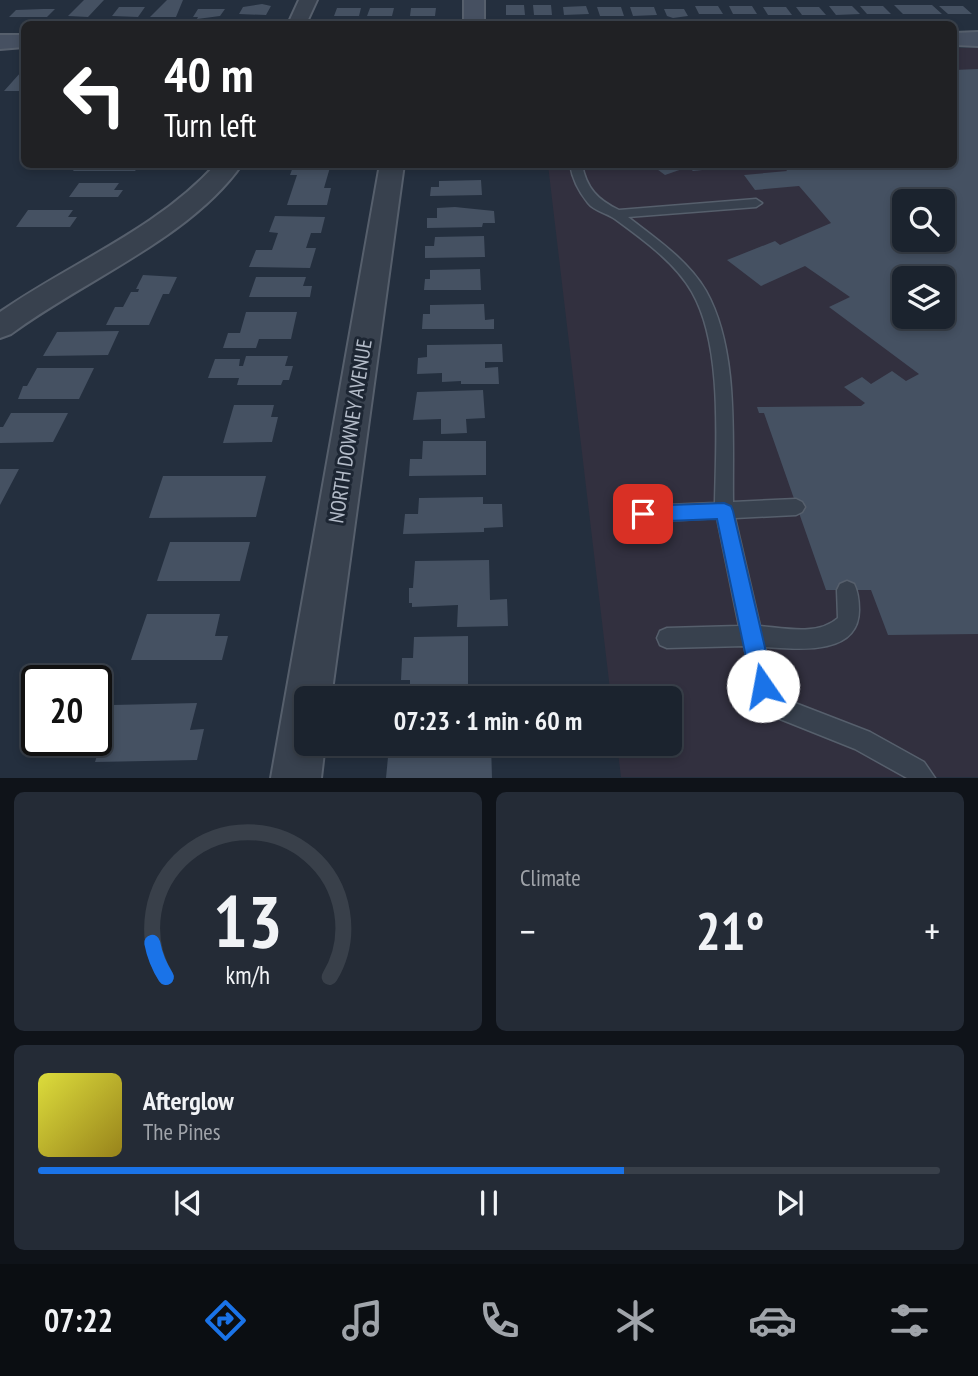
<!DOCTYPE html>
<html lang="en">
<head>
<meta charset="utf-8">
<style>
	:root { --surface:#1b232e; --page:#242b36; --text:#f1f3f6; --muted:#a0a4aa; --line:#39404a; --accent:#1a73e8 }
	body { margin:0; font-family:"PT Sans Narrow",sans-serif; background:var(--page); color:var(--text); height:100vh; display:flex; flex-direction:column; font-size:26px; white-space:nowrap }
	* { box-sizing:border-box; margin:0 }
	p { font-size:23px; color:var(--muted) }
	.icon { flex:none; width:38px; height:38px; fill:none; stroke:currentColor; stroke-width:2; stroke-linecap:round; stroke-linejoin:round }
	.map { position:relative; height:778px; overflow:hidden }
	.panel { display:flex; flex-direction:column; gap:14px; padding:14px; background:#0f1319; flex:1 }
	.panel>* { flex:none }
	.guide { position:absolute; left:21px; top:21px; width:936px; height:147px; border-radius:10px; box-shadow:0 4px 10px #0003,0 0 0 2px var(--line); background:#202124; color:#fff; overflow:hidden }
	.buttons { position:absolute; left:892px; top:189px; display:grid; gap:14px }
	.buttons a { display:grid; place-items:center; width:63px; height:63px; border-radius:10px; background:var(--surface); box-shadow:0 4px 10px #0003,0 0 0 2px var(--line); font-size:35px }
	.speed { position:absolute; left:21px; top:665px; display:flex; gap:14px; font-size:35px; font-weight:700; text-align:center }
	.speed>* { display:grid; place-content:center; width:91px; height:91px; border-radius:50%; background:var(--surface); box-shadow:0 4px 10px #0003,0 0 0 2px var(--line); line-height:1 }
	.speed .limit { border:4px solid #111; border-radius:10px; background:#fff; color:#111 }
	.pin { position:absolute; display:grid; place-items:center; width:60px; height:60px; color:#fff; margin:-30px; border-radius:14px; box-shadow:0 4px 10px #0006 }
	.me { position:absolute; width:77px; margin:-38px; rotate:348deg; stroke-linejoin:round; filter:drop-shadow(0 0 5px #0008) }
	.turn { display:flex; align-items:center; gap:24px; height:147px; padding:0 28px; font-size:32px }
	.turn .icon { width:91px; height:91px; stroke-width:2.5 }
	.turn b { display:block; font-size:49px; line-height:60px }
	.big { font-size:52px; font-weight:600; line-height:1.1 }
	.panel .tile { flex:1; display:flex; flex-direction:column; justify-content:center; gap:10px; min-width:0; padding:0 24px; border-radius:10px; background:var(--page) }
	.panel .dial { align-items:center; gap:0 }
	.dial svg { height:182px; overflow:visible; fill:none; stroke:var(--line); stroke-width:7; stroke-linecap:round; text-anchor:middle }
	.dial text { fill:var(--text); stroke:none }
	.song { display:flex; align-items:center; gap:21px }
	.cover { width:84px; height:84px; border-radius:10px; background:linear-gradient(135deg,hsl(60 70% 55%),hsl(50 70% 35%)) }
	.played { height:7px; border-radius:4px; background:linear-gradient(90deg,var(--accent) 65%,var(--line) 65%) }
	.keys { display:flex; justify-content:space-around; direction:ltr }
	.heat { display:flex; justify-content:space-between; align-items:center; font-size:38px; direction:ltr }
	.panel .tiles { flex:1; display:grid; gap:14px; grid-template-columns:1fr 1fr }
	.tile:last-child { grid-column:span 2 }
	.trip { position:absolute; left:294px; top:686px; width:388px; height:70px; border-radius:10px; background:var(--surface); box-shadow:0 4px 10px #0003,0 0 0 2px var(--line); font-weight:600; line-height:70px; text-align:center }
	.dock { display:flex; height:112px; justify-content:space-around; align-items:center; background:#0b0e12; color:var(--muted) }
	.dock .icon { width:49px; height:49px }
	.dock .selected { color:var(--accent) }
	.dock b { font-size:32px; color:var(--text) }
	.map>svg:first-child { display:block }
	.medical { fill:#32303f; fill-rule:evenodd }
	.building { fill:#455162; fill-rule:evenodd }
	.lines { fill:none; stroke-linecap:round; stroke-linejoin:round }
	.lane-casing { stroke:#565f6c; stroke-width:3 }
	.street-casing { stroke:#565f6c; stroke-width:4 }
	.secondary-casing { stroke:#565f6c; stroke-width:4 }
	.lane { fill:#38414e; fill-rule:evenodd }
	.street { fill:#38414e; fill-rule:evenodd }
	.secondary { fill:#465061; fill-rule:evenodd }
	.route { fill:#1a73e8; stroke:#114b97; stroke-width:2 }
	.labels { text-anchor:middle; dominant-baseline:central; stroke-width:6; stroke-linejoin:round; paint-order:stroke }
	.street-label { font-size:21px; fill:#b4bcc9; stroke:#1d2633 }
</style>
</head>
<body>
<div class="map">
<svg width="978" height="778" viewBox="0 0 978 778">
	<rect width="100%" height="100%" fill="#242f3e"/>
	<path class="medical" d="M954,48H978V777H621L617,744H670V698H611L548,165L954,164ZM905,201H943V240H905ZM905,278H943V317H905Z"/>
	<path class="building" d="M84,0H104L88,17L68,16Z
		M167,0H183L176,17H150Z
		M262,4L271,6L266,15L239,14L243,7Z
		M506,5H524L525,15H506Z
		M533,5H551L552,15H534Z
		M894,5H932L942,14H903Z
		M586,6L589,14L564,15L563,7Z
		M695,6H718L723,14H699Z
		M729,6H752L757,14H733Z
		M829,6H852L860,14L836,15Z
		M860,6H883L891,14H867Z
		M939,6H963L972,14H948Z
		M119,7H145L138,17L112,16Z
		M597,7H621L624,16H600Z
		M630,7H654L657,15L633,16Z
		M763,7H786L792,15H768Z
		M796,7H819L826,15H802Z
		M337,8H361L359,16H334Z
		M370,8H394L392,16H367Z
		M411,8H436L435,16H410Z
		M43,9H55L47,17H9L16,10Z
		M198,9H225L220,16L197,19L198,17H193Z
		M664,9H684L688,16L673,18L667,16Z
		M978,69V634L888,635L871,590H826L764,413H759L757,407L861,406L865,403L844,387L862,377L871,384L892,371L906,381L919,374L829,307L850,297L805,266L761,286L727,260L775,241L780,245L831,223L799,186L755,190L744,175L787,171L785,168L796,164H954V70ZM905,201H943V240H905ZM905,278H943V317H905Z
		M21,72H24V91H4Z
		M78,164H138L140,165L135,171H73Z
		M294,164H331L324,188H331L327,205H287L297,175H290Z
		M433,164H501V169L440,170L433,169Z
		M650,164H740V166L693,171L688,167L665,175Z
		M481,180L482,195L430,196L431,187H439V181Z
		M79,183H119L114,190H123L118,197H69Z
		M455,207L494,211L495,223H483L482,227L427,228V218H437V208Z
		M28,210H73L68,217H77L70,227H16Z
		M275,216L325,217L321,233H311L306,248H316L310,268L249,267L256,250H272L278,233L269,232Z
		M484,236L485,257L425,258V246H434L435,237Z
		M480,269L481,290H424L425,279H430V270Z
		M143,275L177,277L169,294H163L149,325H106L115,307H123L131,292H138L139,289H136Z
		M256,277H306L303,286H312L310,297H249Z
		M484,304L485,320L494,319V329H422L423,314H430V305Z
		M246,312H297L291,339H259L256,348H223L228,333H240Z
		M119,331L108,355L43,356L57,332Z
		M502,344L503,362H485V368L498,367L499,384H461V381L442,382V373L417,374L418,358L427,357V345Z
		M246,356H288L285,366H293L289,380H283L281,385H237L239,378H208L215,359H240L239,366H243Z
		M37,368H94L79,399H18L23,386H27Z
		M483,390L485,418L466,419L467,433L441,434V419L413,420L417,392Z
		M234,405H274L271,417H278L272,442L223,443Z
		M11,413H68L53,442L0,443V427H3Z
		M423,441H486V475L409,476L410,459H422Z
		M0,469H19L0,505Z
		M163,476H266L256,517L149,518Z
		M483,497V504H502L503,527L484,528V532L403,534L405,514H418L419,498Z
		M170,542H250L240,581H157Z
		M489,560L490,600L507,599L508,626L457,627L458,605L412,607V603H409V588H413L415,561Z
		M147,614H220L215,636H228L222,660H131Z
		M468,636V698H410V680H401L402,658H413L414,637Z
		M197,703L190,730L204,729L197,760L95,762L113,705Z
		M403,744H491L492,778H386L388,757H402Z"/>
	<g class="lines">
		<defs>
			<path id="lane" d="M570,164H582C586,188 598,200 619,210L756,199L762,203L756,207L628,217C655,238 688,260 706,291C739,350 732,436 733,502L796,499L802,502L805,507L802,512L796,515L735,518L760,626C784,628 818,636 838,618L837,590L840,584L847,581L854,584C858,592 859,601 859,610C859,657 795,649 765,647L772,680L795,703L870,732L924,762L935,778H907L855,749L780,719L755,694L744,646L667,648L660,645L657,638L660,631L667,628L739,626L717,518L643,522L637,520L634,514L637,508L643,506L715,503C716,442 723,346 692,292C675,262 642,239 615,219C607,213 594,211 588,203C579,192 572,178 570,164Z"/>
			<path id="street" d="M299,0H317L306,24H288Z
				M216,164H242C191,238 82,281 11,334L0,338V312C72,262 156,230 216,164Z
				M380,164H404L331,698H306V744H325L321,778H271Z"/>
			<path id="secondary" d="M464,0H484V24H464Z
				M978,32V46L954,45V33Z
				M0,35H24V47L0,49Z"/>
		</defs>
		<use href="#lane" class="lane-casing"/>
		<use href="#street" class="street-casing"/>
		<use href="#secondary" class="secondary-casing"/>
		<use href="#lane" class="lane"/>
		<use href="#street" class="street"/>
		<use href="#secondary" class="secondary"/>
	</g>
	<path class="route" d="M724,503L731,506L733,511L774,686L770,693L763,697L755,693L752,686L717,519L643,522L636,519L634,514L636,508L643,506Z"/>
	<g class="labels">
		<g class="street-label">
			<text transform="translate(350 431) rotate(-81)">NORTH DOWNEY AVENUE</text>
		</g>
	</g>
</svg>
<div class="buttons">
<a><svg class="icon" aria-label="search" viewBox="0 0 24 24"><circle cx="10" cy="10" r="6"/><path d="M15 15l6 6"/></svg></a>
<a><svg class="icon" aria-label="layers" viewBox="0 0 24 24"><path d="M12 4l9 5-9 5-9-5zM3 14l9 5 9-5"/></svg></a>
</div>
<div class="speed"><div class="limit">20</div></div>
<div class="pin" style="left:643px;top:514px;background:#d93025"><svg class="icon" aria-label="arrive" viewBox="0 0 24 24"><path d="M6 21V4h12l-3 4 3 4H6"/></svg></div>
<svg class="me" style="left:763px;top:686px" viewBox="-20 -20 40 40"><circle r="19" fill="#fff"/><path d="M0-13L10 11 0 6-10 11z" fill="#1a73e8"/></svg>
<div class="trip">07:23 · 1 min · 60 m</div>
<div class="guide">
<div class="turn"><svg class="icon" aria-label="left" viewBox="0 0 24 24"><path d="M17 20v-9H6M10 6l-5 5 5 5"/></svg><div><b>40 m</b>Turn left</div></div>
</div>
</div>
<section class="panel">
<div class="tiles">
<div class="tile dial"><svg viewBox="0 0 100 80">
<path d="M14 69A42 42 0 1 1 86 69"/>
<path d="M14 69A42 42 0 0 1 8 54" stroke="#1a73e8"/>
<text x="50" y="56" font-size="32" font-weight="700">13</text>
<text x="50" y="72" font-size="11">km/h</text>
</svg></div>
<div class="tile"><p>Climate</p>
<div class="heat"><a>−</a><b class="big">21°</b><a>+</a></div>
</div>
<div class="tile">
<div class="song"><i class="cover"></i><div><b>Afterglow</b><p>The Pines</p></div></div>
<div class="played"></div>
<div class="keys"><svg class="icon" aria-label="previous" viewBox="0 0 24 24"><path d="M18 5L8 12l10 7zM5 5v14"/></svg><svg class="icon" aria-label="pause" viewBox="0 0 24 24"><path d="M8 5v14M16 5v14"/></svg><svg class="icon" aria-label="next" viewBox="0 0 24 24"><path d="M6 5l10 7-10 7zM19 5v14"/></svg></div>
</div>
</div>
</section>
<nav class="dock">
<b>07:22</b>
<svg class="icon selected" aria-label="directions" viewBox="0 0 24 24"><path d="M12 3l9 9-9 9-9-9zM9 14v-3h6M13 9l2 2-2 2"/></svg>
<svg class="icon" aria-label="music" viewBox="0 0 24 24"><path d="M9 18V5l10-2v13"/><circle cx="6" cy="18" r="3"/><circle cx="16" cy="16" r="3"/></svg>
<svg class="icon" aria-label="phone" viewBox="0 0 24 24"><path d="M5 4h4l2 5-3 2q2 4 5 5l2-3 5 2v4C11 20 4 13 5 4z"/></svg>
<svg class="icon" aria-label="climate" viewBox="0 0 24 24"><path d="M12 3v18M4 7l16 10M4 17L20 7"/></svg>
<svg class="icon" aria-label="car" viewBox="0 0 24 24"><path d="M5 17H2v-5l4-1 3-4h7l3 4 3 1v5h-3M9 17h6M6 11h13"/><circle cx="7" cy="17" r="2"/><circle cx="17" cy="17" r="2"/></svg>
<svg class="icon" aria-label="filters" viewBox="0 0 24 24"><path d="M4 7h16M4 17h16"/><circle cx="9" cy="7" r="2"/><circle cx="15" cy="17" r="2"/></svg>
</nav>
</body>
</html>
